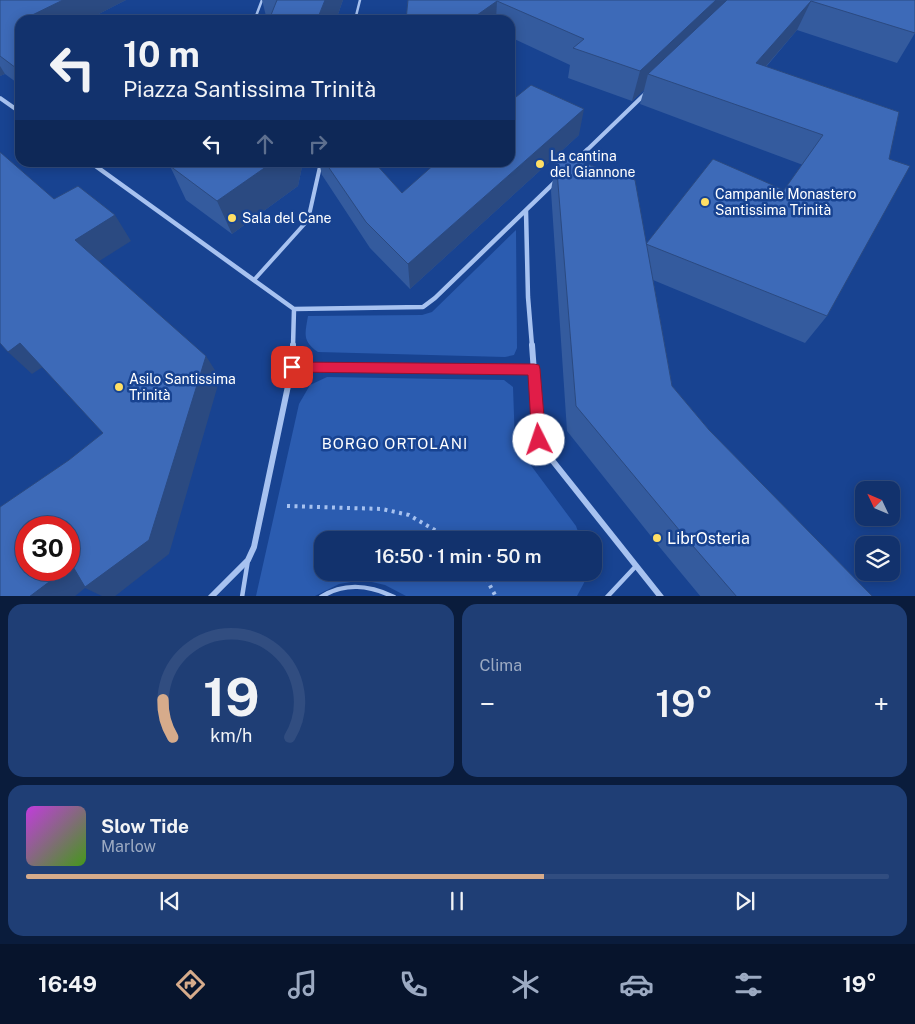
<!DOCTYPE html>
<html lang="it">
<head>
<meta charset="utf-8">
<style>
	:root { --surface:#12326d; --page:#1f3e75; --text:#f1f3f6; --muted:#9caac2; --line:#314d80; --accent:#d6ab8b }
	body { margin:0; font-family:"Public Sans",sans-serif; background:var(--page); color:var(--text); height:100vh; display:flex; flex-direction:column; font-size:19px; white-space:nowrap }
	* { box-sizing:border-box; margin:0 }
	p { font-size:16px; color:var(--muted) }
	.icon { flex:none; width:28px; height:28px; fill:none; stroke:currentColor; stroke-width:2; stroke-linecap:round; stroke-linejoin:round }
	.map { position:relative; height:596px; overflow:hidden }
	.drawer { display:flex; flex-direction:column; gap:8px; padding:8px; background:#0a1c3c; flex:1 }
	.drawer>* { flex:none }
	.guide { position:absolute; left:15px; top:15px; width:500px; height:152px; border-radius:15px; box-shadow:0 2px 12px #0003,0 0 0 1px var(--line); background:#12326d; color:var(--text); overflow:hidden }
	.needle { width:32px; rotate:314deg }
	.fabs { position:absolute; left:855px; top:481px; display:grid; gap:10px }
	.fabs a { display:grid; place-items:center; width:45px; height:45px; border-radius:10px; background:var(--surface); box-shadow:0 2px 12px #0003,0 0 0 1px var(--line); font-size:25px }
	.speed { position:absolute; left:15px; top:516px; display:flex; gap:10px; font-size:25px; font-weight:700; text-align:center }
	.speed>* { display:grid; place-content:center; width:65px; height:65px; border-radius:50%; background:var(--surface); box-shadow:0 2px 12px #0003,0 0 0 1px var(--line); line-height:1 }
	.speed .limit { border:8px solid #d22; background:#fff; color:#111 }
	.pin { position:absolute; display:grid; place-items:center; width:42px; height:42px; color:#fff; margin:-21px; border-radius:10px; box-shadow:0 2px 8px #0006 }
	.me { position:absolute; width:55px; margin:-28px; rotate:356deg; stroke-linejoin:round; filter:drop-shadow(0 0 4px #0008) }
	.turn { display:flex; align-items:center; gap:18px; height:105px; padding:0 25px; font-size:22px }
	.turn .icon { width:65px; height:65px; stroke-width:2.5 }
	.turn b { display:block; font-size:35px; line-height:42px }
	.lanes { display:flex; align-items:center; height:48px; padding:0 25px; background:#0003; justify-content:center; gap:25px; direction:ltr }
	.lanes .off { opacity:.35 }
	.big { font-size:38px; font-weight:600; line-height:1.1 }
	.drawer .tile { flex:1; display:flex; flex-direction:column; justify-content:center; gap:8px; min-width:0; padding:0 18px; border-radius:15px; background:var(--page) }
	.drawer .dial { align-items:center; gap:0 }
	.dial svg { height:130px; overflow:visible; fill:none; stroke:var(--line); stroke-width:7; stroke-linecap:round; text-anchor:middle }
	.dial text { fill:var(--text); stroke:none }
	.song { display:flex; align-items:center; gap:15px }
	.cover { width:60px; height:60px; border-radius:8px; background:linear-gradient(135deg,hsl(290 70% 55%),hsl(100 70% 35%)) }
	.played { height:5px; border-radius:2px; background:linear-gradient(90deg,var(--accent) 60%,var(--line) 60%) }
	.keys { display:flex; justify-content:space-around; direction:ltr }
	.heat { display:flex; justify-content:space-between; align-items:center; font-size:28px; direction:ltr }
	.drawer .tiles { flex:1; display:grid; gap:8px; grid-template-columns:1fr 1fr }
	.tile:last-child { grid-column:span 2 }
	.trip { position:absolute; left:314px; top:531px; width:288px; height:50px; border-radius:15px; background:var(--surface); box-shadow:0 2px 12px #0003,0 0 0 1px var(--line); font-weight:600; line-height:50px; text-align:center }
	.tabs { display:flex; height:80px; justify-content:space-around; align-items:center; background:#07142c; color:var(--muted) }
	.tabs .icon { width:35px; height:35px }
	.tabs .on { color:var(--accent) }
	.tabs b { font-size:22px; color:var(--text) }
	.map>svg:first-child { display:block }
	.green { fill:#2b5cb0 }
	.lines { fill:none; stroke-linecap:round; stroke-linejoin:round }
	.path { stroke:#a7c2f0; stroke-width:4; stroke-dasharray:3 4.5; stroke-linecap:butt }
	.service-far2 { stroke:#a7c2f0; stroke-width:2.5 }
	.service-far1 { stroke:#a7c2f0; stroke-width:4 }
	.service { stroke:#a7c2f0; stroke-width:4.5 }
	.minor-far2 { stroke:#a7c2f0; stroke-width:4 }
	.minor-far1 { stroke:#a7c2f0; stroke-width:4.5 }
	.minor { stroke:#a7c2f0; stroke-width:6 }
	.wall { fill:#345b9e }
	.shaded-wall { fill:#2b4a81 }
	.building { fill:#3d6ab8; stroke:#2b4a81 }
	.route { fill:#e11d48; stroke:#92132f }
	.poi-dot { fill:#ffdf65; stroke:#184391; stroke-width:2 }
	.labels { text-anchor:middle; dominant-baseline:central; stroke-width:5; stroke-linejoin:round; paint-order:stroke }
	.poi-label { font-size:14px; fill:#fff; stroke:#184391; text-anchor:start }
	.neighbourhood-label { font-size:15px; letter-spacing:1px; fill:#fff; stroke:#184391 }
	.near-poi-label { font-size:16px; fill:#fff; stroke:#184391; text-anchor:start }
</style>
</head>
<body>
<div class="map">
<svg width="915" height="597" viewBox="0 0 915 597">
	<rect width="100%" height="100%" fill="#184391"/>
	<path class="green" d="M516,230L517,348L514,355L505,357L318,352C302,341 305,334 308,316L422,315L432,312Z
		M327,377L504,380L513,387L515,444L576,526L581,540H322V572L586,573V579L577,596H406L385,585L363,580L339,584L315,596H256L299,404L310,385Z"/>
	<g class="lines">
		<path class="path" d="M287,506L382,509L409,515L452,540
			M483,572L496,597"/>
		<path class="service-far2" d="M252,20L256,16L262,0
			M355,20L360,0"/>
		<path class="service-far1" d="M254,280L308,220L321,162"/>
		<path class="service" d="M242,597L248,560
			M321,597C345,582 369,585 394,597
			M607,597L636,566"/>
		<path class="minor-far2" d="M0,98L20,112
			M586,151L646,93"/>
		<path class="minor-far1" d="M90,162L294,309L423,307L435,298L557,180
			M574,163L587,150
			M526,211L528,297L532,346
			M293,346L294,309"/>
		<path class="minor" d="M532,345L539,440L548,455L661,597
			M292,367L534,369
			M211,597L248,560L254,547L292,367L293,345"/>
	</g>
	<path class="wall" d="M0,0H126L87,20H20V85L5,74L0,76Z
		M262,0H343L336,20H267Z
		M408,0H915V33L897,63L797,30L766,67L899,112L827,316L805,343L653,280L672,386L709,430L873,597H701L662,550L567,431L551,191L556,159L646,244L784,190L803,165L640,104L644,90L632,101L568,78L570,65L510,37V20H406Z
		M579,135L410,289L370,248L322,175L319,162H374L402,193Z
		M175,162H303L298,186L232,234L186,200L170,166Z"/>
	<path class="shaded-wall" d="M63,0H126L87,20H22Z
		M325,0H343L336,20H317Z
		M716,0H737L648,74L644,90L632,101L640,71Z
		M497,1L496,20H470Z
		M811,1L797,30L743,93L756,63Z
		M0,66L5,74L0,76Z
		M584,109L579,135L410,289L408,264Z
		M273,162H303L298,186L232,234L217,201Z
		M115,215L131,241L93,265L75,240Z
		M20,343L44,366L32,374L8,352Z
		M206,356L220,378L169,554L114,597H104L85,588L74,597H29L65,570H69V568Z"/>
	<path class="building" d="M0,0H63L22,20H20V71L0,56Z
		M277,0H325L317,20H269Z
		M408,0H716L640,71L573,48L584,39L497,1L470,20H406Z
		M727,0H915V33L811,1L756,63L899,112L889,159L910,166L827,316L646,244L713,159L784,190L823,135L648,74Z
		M531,85L584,109L408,264L366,222L325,162H374L402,193L437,162H510V101H511Z
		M0,152L54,199L78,186L115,215L75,240L206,356L149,540L85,587L72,565L69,568V528H26V570H65L29,597H0V507L69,460L103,433L20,343L8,352L0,343Z
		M560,155L635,180L672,386L709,430L873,597H737L680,531L576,406L556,159Z
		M175,162H273L217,201L170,166Z"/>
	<path class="route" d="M292,362L534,364L539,365L540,369L546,440L544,445L539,447L534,445L532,440L528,375L292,372L287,371L286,367L287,363Z"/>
	<g class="poi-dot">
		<circle cx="540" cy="164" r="5"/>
		<circle cx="705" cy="202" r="5"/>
		<circle cx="232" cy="218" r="5"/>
		<circle cx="119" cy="387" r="5"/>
		<circle cx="657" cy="538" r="5"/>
	</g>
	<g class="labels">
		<g class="poi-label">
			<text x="550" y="156">La cantina<tspan x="550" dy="16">del Giannone</tspan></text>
			<text x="715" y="194">Campanile Monastero<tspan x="715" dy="16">Santissima Trinità</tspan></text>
			<text x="242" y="218">Sala del Cane</text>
			<text x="129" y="379">Asilo Santissima<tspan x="129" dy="16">Trinità</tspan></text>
		</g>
		<g class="neighbourhood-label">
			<text x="395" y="443">BORGO ORTOLANI</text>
		</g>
		<g class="near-poi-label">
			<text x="667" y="538">LibrOsteria</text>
		</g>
	</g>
</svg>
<div class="fabs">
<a><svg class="needle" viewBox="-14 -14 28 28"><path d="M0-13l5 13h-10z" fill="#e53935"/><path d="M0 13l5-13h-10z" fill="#9caac2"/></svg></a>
<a><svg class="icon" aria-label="layers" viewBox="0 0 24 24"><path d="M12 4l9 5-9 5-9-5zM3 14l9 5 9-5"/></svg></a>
</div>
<div class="speed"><div class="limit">30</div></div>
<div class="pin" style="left:292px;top:367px;background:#d93025"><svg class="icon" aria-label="arrive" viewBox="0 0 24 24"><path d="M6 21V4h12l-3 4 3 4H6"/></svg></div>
<svg class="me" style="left:539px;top:440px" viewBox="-20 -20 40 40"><circle r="19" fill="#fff"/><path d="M0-13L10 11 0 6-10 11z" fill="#e11d48"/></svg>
<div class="trip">16:50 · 1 min · 50 m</div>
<div class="guide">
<div class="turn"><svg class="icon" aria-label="left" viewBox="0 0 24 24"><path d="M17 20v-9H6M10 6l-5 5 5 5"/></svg><div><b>10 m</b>Piazza Santissima Trinità</div></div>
<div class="lanes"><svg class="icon" aria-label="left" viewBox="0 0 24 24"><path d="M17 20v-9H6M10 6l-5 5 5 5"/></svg><svg class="icon off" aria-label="ahead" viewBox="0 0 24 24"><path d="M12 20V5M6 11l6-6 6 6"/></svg><svg class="icon off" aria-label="right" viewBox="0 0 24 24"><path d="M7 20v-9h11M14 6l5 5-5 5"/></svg></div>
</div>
</div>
<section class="drawer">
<div class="tiles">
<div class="tile dial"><svg viewBox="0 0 100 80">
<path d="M14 69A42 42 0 1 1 86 69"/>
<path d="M14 69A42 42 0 0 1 8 46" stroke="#d6ab8b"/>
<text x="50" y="56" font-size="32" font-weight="700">19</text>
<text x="50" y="72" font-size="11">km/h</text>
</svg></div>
<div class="tile"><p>Clima</p>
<div class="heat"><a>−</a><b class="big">19°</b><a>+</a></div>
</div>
<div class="tile">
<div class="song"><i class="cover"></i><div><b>Slow Tide</b><p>Marlow</p></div></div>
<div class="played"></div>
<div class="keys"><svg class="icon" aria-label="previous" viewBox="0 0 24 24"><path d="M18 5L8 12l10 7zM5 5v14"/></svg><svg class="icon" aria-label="pause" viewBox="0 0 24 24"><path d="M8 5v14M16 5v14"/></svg><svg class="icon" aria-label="next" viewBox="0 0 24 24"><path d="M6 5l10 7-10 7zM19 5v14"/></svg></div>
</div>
</div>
</section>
<nav class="tabs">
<b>16:49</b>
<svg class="icon on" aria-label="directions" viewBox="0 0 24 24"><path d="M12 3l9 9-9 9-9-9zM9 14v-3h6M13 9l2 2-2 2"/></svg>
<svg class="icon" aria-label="music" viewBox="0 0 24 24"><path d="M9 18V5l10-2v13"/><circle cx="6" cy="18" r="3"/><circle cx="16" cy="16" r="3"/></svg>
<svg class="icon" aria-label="phone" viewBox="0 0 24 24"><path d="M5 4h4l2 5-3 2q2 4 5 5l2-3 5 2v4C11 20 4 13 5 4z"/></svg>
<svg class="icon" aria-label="climate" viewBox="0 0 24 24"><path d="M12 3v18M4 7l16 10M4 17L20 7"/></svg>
<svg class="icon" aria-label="car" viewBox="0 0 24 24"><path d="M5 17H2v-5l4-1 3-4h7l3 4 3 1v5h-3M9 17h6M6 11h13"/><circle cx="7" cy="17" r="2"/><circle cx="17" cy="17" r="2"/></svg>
<svg class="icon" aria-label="filters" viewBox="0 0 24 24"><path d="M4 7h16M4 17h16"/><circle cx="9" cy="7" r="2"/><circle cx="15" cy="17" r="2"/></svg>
<b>19°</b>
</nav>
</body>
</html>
